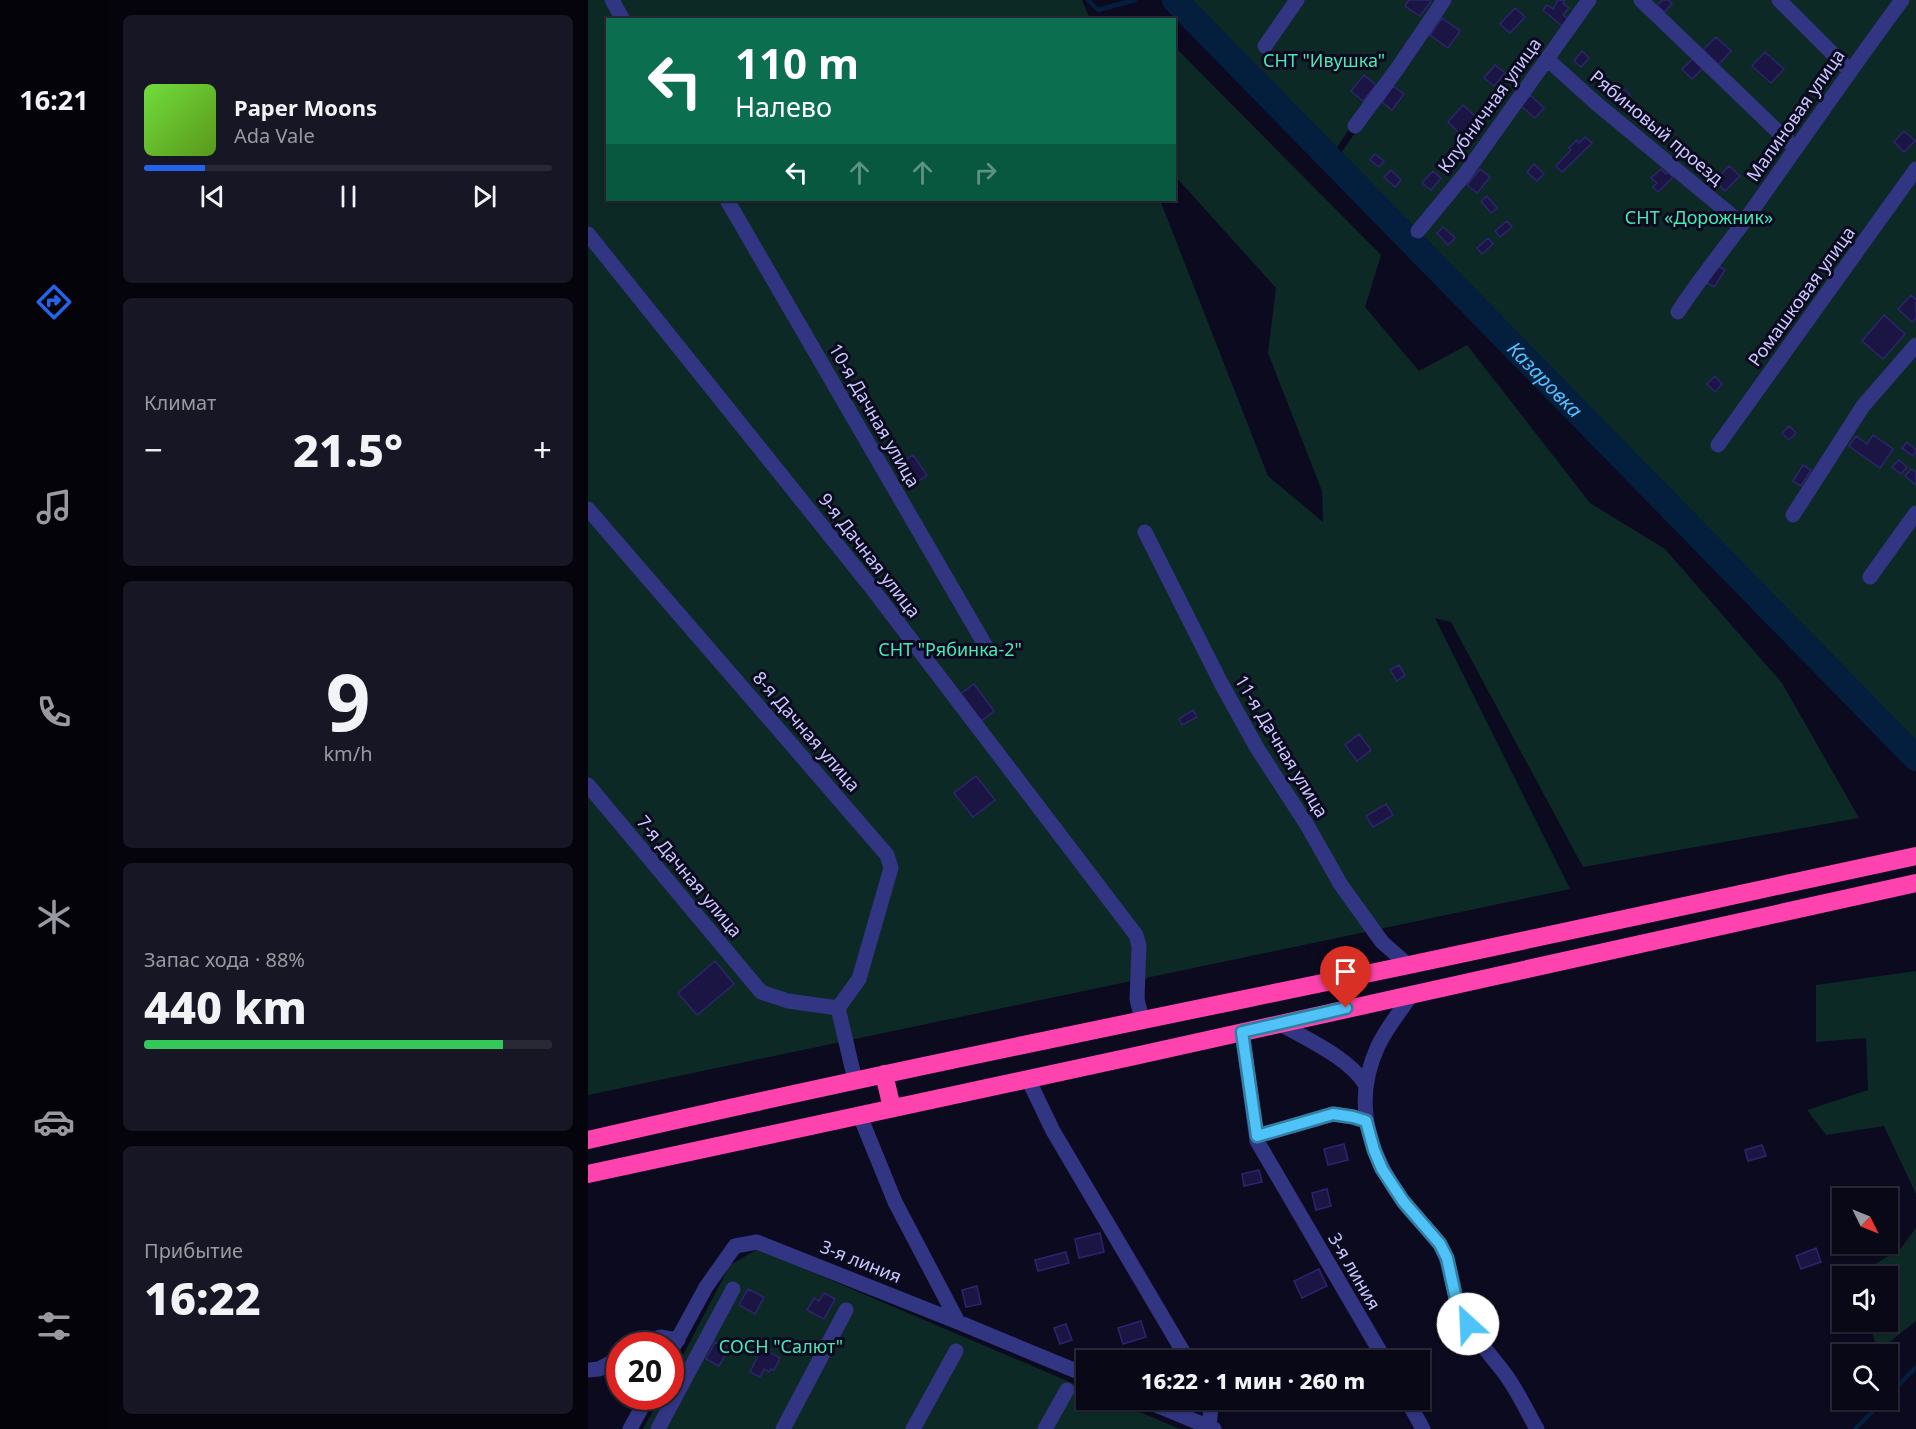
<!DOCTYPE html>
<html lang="ru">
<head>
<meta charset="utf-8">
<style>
	:root { --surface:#090817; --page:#171624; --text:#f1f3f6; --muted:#999aa1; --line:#292936; --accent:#2563eb }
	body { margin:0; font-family:"Noto Sans",sans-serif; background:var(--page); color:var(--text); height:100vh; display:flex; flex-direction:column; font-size:22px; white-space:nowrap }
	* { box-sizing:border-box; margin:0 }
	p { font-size:20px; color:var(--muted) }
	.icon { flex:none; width:33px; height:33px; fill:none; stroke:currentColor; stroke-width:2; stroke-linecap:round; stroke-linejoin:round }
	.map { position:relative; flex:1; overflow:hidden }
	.drawer { display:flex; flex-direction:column; gap:15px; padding:15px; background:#05040d; width:480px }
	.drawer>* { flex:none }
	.top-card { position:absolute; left:18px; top:18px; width:570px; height:183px; border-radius:0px; box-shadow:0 2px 4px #0004,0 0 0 2px var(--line); background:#0b6e4f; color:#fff; overflow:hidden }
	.needle { width:39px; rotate:133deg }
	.buttons { position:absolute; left:1244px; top:1188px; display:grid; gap:12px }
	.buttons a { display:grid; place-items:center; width:66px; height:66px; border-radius:0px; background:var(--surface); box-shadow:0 2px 4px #0004,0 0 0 2px var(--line); font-size:30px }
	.speed { position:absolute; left:18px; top:1332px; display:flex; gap:12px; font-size:30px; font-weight:700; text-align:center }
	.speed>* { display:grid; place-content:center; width:78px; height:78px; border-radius:50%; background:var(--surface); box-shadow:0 2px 4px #0004,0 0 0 2px var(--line); line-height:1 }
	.speed .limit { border:9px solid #d22; background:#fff; color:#111 }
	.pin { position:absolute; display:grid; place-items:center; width:51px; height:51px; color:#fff; margin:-62px -26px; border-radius:50% 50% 50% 0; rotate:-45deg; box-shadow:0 0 6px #0007 }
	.pin .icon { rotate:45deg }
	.me { position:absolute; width:66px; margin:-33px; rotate:335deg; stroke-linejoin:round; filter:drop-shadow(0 0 4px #0008) }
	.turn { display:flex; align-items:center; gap:21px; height:126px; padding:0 30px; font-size:27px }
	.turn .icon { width:78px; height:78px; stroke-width:2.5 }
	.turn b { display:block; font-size:42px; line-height:51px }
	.lanes { display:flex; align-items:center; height:57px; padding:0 30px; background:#0003; justify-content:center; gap:30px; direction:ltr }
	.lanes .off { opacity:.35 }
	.big { font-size:45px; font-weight:800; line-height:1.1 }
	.drawer .tile { flex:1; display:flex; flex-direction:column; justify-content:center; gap:9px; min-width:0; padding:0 21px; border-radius:9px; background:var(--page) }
	.drawer .dial { align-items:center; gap:0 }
	.dial b { font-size:78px; line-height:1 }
	.song { display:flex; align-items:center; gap:18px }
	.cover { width:72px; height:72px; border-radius:9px; background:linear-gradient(135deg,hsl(100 70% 55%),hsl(90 70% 35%)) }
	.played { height:6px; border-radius:3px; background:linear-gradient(90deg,var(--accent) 15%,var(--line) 15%) }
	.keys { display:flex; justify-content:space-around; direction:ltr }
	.heat { display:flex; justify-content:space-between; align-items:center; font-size:33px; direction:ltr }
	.charge { height:9px; border-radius:4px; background:linear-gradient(90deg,#34c759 88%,var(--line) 0) }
	.trip { position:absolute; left:488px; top:1350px; width:354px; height:60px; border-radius:0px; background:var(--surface); box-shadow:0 2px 4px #0004,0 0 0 2px var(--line); font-weight:800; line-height:60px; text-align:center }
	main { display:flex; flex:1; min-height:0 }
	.tabs { display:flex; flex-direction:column; width:108px; justify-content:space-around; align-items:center; background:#040309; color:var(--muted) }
	.tabs .icon { width:42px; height:42px }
	.tabs .selected { color:var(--accent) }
	.tabs b { font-size:27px; color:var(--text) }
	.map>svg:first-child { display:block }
	.green { fill:#0d2926 }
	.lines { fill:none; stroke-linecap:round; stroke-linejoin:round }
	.stream { stroke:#041e3e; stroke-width:4.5 }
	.river { stroke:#041e3e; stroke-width:26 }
	.building { fill:#1a1542; stroke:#2d2470; stroke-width:1.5 }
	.minor { stroke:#313582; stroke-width:15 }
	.highway { stroke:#ff43ae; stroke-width:18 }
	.route-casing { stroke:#337fa1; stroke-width:15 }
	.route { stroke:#4fc3f7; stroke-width:10 }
	.labels { text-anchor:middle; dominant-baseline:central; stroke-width:6; stroke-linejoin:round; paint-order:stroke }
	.park-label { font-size:18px; fill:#4ae9b3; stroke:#0c0a1f }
	.street-label { font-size:18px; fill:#c9c8ff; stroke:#0c0a1f }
	.water-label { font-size:20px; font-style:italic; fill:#56c0ff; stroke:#0c0a1f }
</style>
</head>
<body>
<main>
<nav class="tabs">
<b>16:21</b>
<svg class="icon selected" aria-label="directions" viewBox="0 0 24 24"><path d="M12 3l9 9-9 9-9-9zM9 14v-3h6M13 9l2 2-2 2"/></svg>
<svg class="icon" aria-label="music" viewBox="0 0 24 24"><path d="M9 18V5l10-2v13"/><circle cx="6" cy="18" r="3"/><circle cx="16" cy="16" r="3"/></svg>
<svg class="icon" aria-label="phone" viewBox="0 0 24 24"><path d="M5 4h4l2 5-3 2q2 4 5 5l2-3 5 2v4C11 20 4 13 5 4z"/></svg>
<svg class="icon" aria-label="climate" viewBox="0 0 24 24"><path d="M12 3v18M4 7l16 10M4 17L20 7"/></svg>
<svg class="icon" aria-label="car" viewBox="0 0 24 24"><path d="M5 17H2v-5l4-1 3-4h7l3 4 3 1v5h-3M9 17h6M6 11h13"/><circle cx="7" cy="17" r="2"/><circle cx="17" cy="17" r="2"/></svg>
<svg class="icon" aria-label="filters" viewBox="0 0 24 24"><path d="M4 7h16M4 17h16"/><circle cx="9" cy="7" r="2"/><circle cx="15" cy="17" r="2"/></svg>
</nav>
<section class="drawer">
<div class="tile">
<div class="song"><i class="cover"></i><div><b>Paper Moons</b><p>Ada Vale</p></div></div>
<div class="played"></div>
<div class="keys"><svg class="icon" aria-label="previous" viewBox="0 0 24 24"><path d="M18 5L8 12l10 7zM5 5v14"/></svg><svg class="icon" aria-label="pause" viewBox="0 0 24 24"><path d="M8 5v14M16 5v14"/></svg><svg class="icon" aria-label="next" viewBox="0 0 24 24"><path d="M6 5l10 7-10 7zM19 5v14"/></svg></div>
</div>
<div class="tile"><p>Климат</p>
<div class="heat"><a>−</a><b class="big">21.5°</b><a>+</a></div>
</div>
<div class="tile dial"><b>9</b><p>km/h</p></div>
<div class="tile"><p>Запас хода · 88%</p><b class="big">440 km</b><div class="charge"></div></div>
<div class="tile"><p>Прибытие</p><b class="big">16:22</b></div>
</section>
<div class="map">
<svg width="1328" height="1429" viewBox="0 0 1328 1429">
	<rect width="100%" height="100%" fill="#0c0a1f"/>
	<path class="green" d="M0,0H494L502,19L20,20V200H572L680,476L735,522L734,491L680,353L688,288L587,176V47L793,255L777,307L831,371L879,345L1002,503L1077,549L1194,683L1271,818L995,867L863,622L847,618L982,889L0,1095Z
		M593,0H852L744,154Z
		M861,0H1328V748L748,160Z
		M1328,971V1194L1296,1126L1238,1135L1219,1110L1280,1090L1278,1038L1228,1042V985Z
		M1328,1228V1321L1290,1351L1281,1322H1299V1276H1268L1313,1248Z
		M170,1249L498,1389V1400H523L592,1429H55L73,1397L82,1396L83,1378L142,1265Z"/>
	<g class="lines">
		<path class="stream" d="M500,0L510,10L547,0
			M1299,1397L1328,1367
			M1267,1429L1296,1400"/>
		<path class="river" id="s1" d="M587,0L1328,758"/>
	</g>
	<path class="building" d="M821,0H842L843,1L832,16L817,6Z
		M970,0H977L975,3L981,8L975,15L980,19L974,26L955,10L959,5L965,9Z
		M1075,0H1081L1084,4L1076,12L1069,5Z
		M927,8L937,17L922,33L912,24Z
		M854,18L872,31L860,48L842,35Z
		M1128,37L1143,51L1130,65L1115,50Z
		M994,51L1001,58L993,67L986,61Z
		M1177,52L1196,69L1183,83L1164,66Z
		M1107,57L1117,66L1104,79L1094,69Z
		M907,65L917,73L906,86L896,78Z
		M776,75L788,85L775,101L763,91Z
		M805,86L816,94L804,110L794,102Z
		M1036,89L1042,94L1032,106L1025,100Z
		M942,95L956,108L947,118L933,106Z
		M875,105L890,119L874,136L860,122Z
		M1316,131L1327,141L1316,152L1306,142Z
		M997,137L1004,143L974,172L968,166L983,150L981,148L989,140L991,143Z
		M787,154L796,161L791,167L782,160Z
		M946,164L956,174L949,181L939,172Z
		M1141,166L1152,176L1137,191L1127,181Z
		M892,169L902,177L889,193L879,185Z
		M1073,169L1078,174L1080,172L1085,177L1070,192L1065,187L1069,183L1063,178Z
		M803,170L813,180L807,187L796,177Z
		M845,171L853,178L843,190L834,183Z
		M899,196L909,208L903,213L893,201Z
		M919,221L924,227L912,237L907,231Z
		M855,227L867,238L860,245L849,233Z
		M900,238L905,244L894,254L889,248Z
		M1128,265L1137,270L1126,287L1117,281Z
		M1323,295L1328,300V318L1324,322L1310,309Z
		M1296,315L1317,334L1295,359L1274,341Z
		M1127,376L1134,384L1127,392L1119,384Z
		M1201,426L1208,433L1201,440L1194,433Z
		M1285,435L1305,449L1292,468L1261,446L1268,436L1279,444Z
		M1319,442L1328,450L1325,456L1314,448Z
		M325,455L339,475L329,482L315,461Z
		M1311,460L1319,467L1313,474L1304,467Z
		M1215,465L1223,470L1213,486L1205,481Z
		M1323,469L1328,472V485L1317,476Z
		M811,665L817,675L809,681L802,670Z
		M386,684L406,711L392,722L371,695Z
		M605,710L609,717L594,725L591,719Z
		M771,734L783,750L769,761L757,745Z
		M388,776L407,800L385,817L366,793Z
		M798,804L805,815L785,827L778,816Z
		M127,961L146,984L109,1015L90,993Z
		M756,1144L760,1160L740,1165L736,1149Z
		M1174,1145L1178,1156L1160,1161L1157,1150Z
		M671,1170L674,1182L656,1186L654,1174Z
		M739,1189L743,1206L728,1210L724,1193Z
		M512,1233L516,1252L491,1258L487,1239Z
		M1228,1248L1233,1262L1213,1269L1208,1256Z
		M478,1252L481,1263L450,1271L447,1260Z
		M731,1269L739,1286L714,1298L706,1281Z
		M389,1286L393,1304L378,1307L374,1290Z
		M160,1289L176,1297L167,1314L151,1305Z
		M236,1293L247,1299L236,1319L219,1310L226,1298L231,1301Z
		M553,1321L558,1337L535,1344L530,1328Z
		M478,1324L484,1340L472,1344L466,1328Z
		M127,1342L140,1349L131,1366L118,1359Z
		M174,1348L192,1358L186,1370L183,1369L181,1372L176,1369L172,1377L162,1372Z"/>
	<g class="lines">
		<path class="minor" d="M24,0L35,20
			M1053,0L1207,148
			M1191,0L1262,71
			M677,46L709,0
			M959,59L1009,104L1154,224
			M767,126L809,69L856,0
			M139,200L400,650
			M830,231L877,174L1001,0
			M0,234L283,587L548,935L551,946L549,999L554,1019
			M1090,312C1110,281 1133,253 1155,223C1208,149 1260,73 1314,0
			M1130,445L1328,169
			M0,509L299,855L303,868L271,979L250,1008
			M1205,515L1275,406L1328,345
			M557,532L633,683L669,748L719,825L753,885L794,942L820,965
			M1282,577L1328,513
			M0,785L173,992L200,1001L250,1008
			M825,993C813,1010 799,1027 790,1046C764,1102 780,1151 814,1200C825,1216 842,1229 852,1245C862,1261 863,1279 868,1297C870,1306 875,1314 879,1322C888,1340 902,1354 914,1370C928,1387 938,1410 949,1429
			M250,1008L267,1080
			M691,1023C718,1039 760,1057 777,1084
			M654,1031L669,1141L797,1360
			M440,1079L465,1131L600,1360
			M272,1116L307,1202L370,1322
			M669,1136L745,1114L765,1117L778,1121
			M56,1346L72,1337L90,1340
			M82,1353L118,1287L147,1246L169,1242L370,1322L498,1375
			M0,1370L11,1369L32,1358
			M556,1400L626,1429
			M819,1400L835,1429
			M621,1427L623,1407L621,1400
			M42,1429L60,1396
			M70,1429L145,1289
			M195,1429L258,1310
			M325,1429L368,1351
			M457,1429L479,1390"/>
		<path class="highway" d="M296,1074L304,1108
			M0,1140C273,1077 547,1022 821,965C990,930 1159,892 1328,856
			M0,1174L547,1056L1328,883"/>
	</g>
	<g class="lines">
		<defs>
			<path id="route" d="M758,1008L654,1032L669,1136L745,1114L765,1117L778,1121L786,1150L794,1169L815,1201L852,1244L859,1258L868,1299L880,1324"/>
		</defs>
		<use href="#route" class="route-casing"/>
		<use href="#route" class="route"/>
	</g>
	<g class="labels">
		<g class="park-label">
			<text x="736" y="60">СНТ "Ивушка"</text>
			<text x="1111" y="217">СНТ «Дорожник»</text>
			<text x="362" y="649">СНТ "Рябинка-2"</text>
			<text x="193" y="1346">СОСН "Салют"</text>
		</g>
		<g class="street-label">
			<text transform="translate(901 105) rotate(-54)">Клубничная улица</text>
			<text transform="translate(1207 115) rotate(-55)">Малиновая улица</text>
			<text transform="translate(1069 127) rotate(40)">Рябиновый проезд</text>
			<text transform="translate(1213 296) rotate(-54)">Ромашковая улица</text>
			<text transform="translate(287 415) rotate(60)">10-я Дачная улица</text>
			<text transform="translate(282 555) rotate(52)">9-я Дачная улица</text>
			<text transform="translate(219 731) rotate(49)">8-я Дачная улица</text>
			<text transform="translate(694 746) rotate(59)">11-я Дачная улица</text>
			<text transform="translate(102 876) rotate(50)">7-я Дачная улица</text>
			<text transform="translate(273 1261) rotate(22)">3-я линия</text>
			<text transform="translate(767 1271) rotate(60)">3-я линия</text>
		</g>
		<g class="water-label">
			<text stroke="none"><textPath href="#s1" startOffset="530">Казаровка</textPath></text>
		</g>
	</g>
</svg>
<div class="buttons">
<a><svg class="needle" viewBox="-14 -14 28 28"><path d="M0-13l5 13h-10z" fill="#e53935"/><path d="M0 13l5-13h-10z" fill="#999aa1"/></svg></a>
<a><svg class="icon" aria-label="sound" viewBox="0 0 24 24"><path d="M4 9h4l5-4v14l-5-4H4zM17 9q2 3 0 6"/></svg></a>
<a><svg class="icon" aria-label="search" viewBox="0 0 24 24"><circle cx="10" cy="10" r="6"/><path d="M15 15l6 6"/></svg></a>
</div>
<div class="speed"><div class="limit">20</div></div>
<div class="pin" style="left:758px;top:1008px;background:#d93025"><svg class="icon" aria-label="arrive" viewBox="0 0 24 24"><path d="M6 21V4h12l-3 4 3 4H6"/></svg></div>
<svg class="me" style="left:880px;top:1324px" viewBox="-20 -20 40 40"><circle r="19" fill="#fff"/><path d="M0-13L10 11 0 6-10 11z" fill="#4fc3f7"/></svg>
<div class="trip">16:22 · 1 мин · 260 m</div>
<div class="top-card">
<div class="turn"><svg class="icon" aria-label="left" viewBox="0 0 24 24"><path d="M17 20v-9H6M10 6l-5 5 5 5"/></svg><div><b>110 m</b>Налево</div></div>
<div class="lanes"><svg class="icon" aria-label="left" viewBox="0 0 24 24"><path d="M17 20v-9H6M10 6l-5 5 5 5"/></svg><svg class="icon off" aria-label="ahead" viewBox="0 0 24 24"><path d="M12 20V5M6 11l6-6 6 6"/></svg><svg class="icon off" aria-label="ahead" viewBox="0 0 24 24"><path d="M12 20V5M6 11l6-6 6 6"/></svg><svg class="icon off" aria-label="right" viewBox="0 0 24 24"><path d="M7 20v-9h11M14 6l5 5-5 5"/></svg></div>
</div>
</div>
</main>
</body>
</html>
